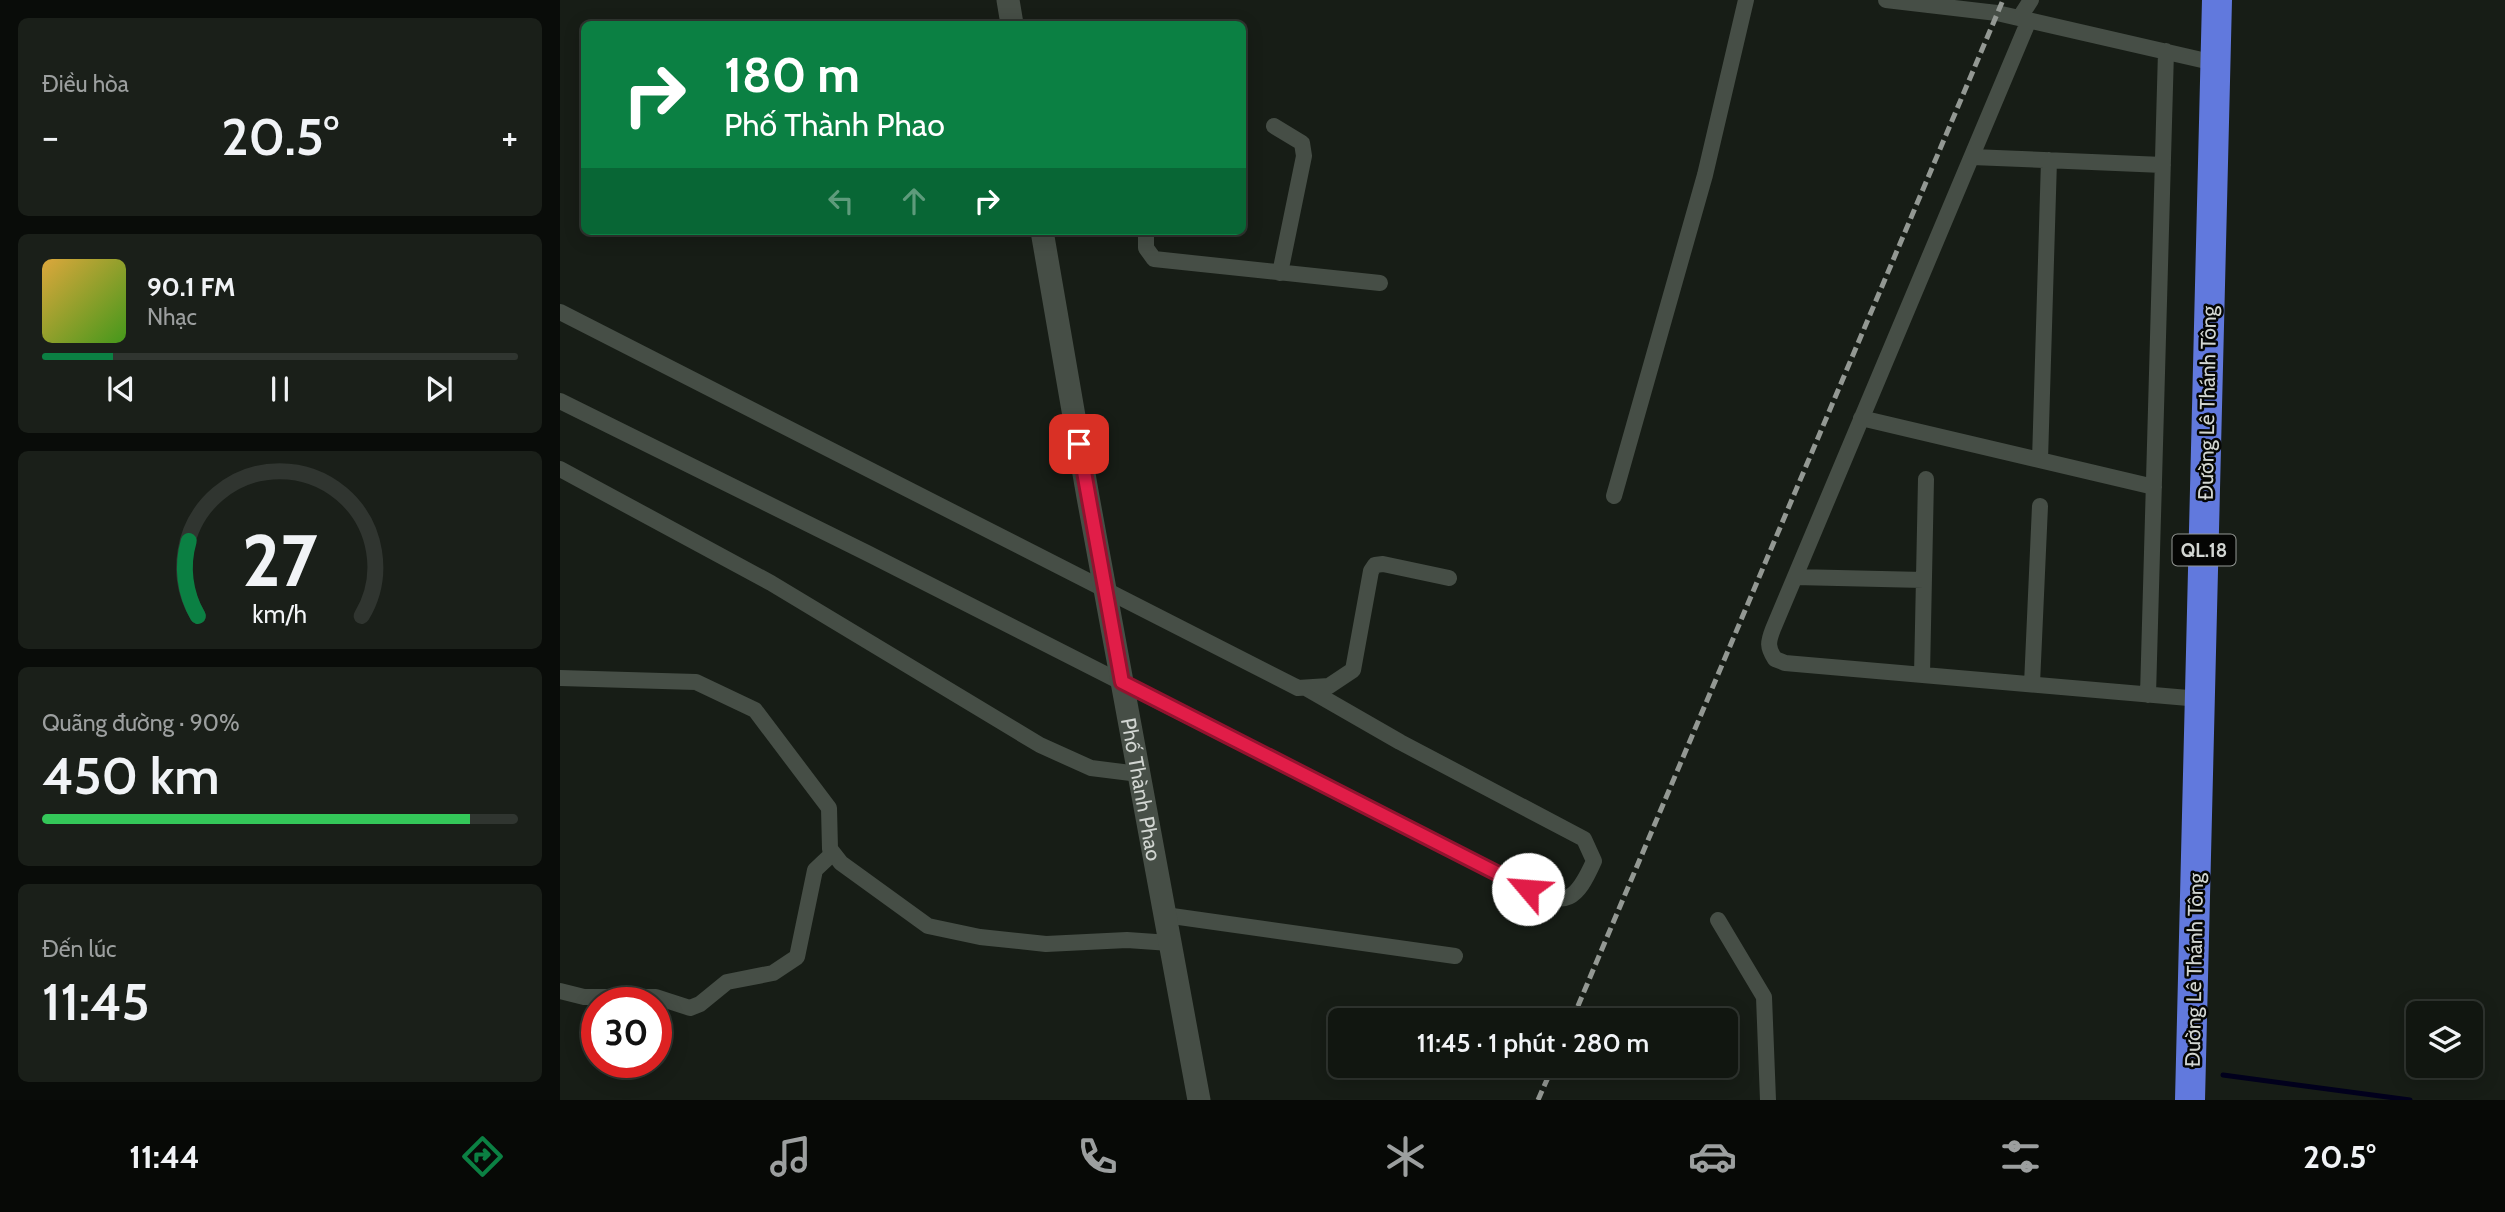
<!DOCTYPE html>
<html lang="vi">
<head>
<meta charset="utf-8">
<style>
	:root { --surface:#111610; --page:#1a1f19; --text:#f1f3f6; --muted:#9c9f9f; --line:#303530; --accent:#0b8043 }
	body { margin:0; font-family:Cabin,sans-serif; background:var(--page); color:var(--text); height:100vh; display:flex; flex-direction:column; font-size:26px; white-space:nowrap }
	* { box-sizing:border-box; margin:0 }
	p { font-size:23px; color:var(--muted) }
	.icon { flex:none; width:38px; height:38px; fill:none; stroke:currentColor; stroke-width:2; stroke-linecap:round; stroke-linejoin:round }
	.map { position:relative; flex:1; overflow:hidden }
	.sheet { display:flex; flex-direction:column; gap:18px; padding:18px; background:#090c09; width:560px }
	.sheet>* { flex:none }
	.top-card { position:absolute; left:21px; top:21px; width:665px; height:214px; border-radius:10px; box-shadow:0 4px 18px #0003,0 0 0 2px var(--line); background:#0b8043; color:#fff; overflow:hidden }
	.tools { position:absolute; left:1846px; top:1001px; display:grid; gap:14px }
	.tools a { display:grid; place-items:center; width:77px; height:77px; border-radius:10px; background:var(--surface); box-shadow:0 4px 18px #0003,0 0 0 2px var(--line); font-size:35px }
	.speed { position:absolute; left:21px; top:987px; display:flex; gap:14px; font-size:35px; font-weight:700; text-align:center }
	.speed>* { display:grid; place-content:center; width:91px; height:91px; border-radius:50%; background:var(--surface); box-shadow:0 4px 18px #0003,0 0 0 2px var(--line); line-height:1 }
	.speed .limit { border:10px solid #d22; background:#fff; color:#111 }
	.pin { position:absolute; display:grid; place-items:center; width:60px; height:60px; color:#fff; margin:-30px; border-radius:14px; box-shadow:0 4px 10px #0006 }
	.me { position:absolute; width:77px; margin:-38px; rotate:297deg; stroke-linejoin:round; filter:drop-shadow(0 0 5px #0008) }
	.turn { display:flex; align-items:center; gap:24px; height:147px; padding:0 28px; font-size:32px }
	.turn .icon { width:91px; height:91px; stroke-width:2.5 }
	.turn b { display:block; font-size:49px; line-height:60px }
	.lanes { display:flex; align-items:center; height:66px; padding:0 28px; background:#0003; justify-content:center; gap:35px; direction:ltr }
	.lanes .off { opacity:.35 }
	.big { font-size:52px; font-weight:600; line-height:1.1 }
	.sheet .tile { flex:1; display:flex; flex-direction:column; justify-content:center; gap:10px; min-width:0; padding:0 24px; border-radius:10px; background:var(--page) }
	.sheet .dial { align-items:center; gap:0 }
	.dial svg { height:182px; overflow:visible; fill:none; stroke:var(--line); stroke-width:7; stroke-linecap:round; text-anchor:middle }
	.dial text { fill:var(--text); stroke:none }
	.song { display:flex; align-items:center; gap:21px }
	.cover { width:84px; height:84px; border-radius:10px; background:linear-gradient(135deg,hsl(40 70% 55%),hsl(100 70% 35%)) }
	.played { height:7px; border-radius:4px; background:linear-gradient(90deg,var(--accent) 15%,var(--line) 15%) }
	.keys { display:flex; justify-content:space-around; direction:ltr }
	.heat { display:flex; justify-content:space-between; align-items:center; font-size:38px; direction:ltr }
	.charge { height:10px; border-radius:5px; background:linear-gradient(90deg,#34c759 90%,var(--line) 0) }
	.trip { position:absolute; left:768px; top:1008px; width:410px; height:70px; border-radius:10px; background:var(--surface); box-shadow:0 4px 18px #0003,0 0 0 2px var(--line); font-weight:600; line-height:70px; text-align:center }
	.dock { display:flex; height:112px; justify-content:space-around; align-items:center; background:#070906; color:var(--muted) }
	.dock .icon { width:49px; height:49px }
	.dock .on { color:var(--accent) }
	.dock b { font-size:32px; color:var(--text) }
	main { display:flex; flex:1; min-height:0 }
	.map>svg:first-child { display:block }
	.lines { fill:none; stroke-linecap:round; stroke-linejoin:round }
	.stream { stroke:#01001c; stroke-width:5 }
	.street { stroke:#464e46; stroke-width:16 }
	.secondary { stroke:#464e46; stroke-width:23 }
	.highway { stroke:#6179dd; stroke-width:30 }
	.rail { stroke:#939893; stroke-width:5; stroke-dasharray:10 5; stroke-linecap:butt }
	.route-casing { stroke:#92132f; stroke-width:18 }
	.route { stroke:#e11d48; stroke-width:12 }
	.labels { text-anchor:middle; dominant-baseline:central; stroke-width:5; stroke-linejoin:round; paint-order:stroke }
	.shield { fill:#050604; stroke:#949894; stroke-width:2 }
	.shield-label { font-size:19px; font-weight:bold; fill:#d2d6d2 }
	.street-label { font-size:21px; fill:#d2d6d2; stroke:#050604 }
</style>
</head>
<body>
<main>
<section class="sheet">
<div class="tile"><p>Điều hòa</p>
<div class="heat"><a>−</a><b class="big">20.5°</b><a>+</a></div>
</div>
<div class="tile">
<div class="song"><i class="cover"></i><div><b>90.1 FM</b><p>Nhạc</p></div></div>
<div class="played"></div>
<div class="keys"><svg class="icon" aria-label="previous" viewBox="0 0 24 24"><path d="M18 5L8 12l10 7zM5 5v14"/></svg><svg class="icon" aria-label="pause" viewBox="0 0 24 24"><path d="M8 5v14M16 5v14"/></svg><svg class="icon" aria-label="next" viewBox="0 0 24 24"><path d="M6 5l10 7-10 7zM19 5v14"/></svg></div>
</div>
<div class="tile dial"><svg viewBox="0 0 100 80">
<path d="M14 69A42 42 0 1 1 86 69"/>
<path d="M14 69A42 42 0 0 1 10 36" stroke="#0b8043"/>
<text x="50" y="56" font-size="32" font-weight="700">27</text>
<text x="50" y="72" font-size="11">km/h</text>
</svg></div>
<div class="tile"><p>Quãng đường · 90%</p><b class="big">450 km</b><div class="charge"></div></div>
<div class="tile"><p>Đến lúc</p><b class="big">11:45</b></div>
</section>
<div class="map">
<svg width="1945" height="1100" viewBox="0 0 1945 1100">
	<rect width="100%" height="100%" fill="#171d16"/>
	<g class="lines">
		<path class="stream" d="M1663,1075L1850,1100"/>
		<path class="street" d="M1326,0L1437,13L1655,63
			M1460,17L1471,0
			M1469,20L1213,629C1208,642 1207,647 1215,659L1225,663L1640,699
			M714,126L742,143L744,156L720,273
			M1412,157L1603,165
			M586,231V248L594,259L820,283
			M0,312L738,688L769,686L793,670L811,571L815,565L823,564L889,578
			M0,401L307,553L968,889C1007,907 1016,901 1034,861L1024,839L840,742L746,688
			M1301,418L1594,487
			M1480,460L1489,160
			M0,469L211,583L480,745L531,768L579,774
			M1054,496L1145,175L1186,0
			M1235,577L1364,580
			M1362,675L1366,479
			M0,678L136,682L195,710L269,808L270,849L281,863L368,926L420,937L486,944L567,940L610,943
			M1472,684L1480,506
			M1588,695L1606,51
			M605,915L895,956
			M1158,920L1204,997L1208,1100
			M0,991L24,997H96L130,1008L140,1004L167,982L213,973L237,957L255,870L273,853"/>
		<g class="secondary">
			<path d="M448,0L452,24"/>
			<path id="s1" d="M482,231L528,497L639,1100"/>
		</g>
		<path class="highway" d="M1630,1100L1657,0"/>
		<path class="rail" d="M1012,1020L1443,0
			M978,1100L993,1066"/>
	</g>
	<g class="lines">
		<defs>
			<path id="route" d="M519,444L562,682L968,889"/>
		</defs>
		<use href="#route" class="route-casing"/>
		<use href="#route" class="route"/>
	</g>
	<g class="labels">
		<rect class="shield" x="1612.5" y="534.5" width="63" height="31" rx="5"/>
		<g class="shield-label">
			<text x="1644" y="550">QL.18</text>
		</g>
		<g class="street-label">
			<text transform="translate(1647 403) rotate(-89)">Đường Lê Thánh Tông</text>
			<text stroke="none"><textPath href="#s1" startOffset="567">Phố Thành Phao</textPath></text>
			<text transform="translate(1634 970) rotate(-89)">Đường Lê Thánh Tông</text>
		</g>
	</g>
</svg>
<div class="tools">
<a><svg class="icon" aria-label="layers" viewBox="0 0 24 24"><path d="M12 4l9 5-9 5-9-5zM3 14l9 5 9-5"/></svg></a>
</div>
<div class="speed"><div class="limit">30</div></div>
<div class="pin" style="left:519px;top:444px;background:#d93025"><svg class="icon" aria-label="arrive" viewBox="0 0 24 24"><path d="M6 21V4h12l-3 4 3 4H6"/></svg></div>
<svg class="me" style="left:968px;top:889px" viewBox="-20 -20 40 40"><circle r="19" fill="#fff"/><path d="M0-13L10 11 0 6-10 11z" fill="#e11d48"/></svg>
<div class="trip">11:45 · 1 phút · 280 m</div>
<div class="top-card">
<div class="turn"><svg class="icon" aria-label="right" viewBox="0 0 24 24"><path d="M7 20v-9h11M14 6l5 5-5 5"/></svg><div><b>180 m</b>Phố Thành Phao</div></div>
<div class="lanes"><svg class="icon off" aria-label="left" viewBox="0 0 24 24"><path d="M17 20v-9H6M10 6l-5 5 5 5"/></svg><svg class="icon off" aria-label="ahead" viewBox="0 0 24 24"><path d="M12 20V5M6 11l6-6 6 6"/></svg><svg class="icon" aria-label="right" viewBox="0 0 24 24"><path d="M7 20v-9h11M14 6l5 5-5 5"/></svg></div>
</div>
</div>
</main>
<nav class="dock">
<b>11:44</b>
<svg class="icon on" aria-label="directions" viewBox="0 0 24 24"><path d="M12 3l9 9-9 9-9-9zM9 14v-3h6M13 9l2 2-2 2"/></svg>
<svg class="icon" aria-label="music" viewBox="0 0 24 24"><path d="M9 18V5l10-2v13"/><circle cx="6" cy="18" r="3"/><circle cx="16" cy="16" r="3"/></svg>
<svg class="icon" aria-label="phone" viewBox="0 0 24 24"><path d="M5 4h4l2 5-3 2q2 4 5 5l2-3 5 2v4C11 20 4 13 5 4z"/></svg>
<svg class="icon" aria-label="climate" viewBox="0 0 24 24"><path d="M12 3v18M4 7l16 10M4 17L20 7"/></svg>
<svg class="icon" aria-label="car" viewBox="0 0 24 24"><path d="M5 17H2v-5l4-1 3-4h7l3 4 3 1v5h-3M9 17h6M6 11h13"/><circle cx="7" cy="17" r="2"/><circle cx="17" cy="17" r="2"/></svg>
<svg class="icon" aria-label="filters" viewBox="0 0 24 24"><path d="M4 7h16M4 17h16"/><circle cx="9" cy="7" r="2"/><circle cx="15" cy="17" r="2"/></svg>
<b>20.5°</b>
</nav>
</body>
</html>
